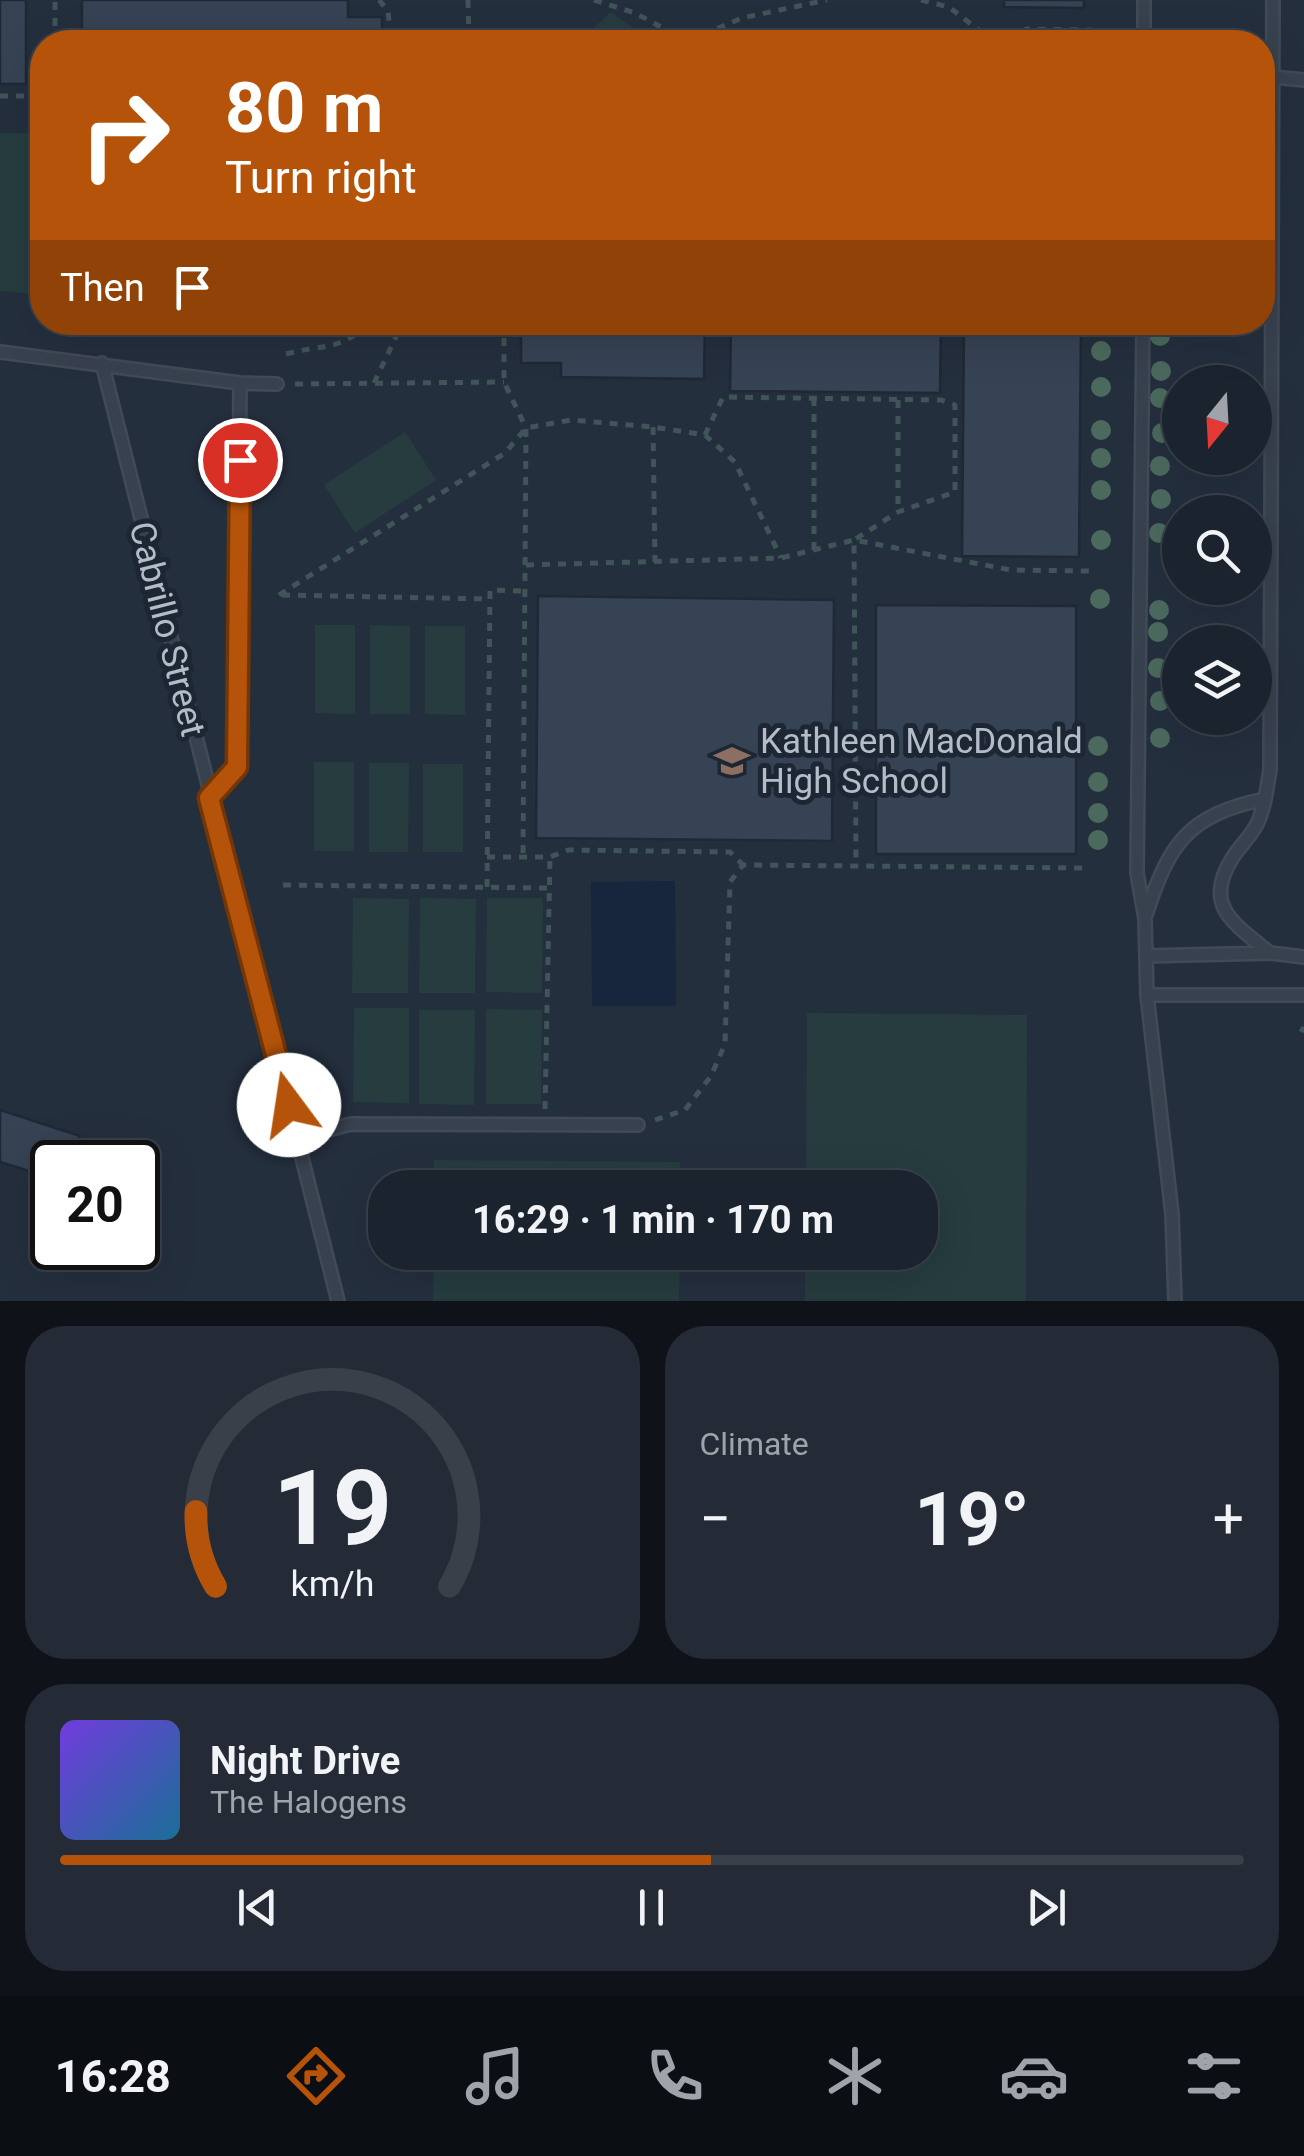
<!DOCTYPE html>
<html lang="en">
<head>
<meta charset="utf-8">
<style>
	:root { --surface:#1b232e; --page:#242b36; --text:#f1f3f6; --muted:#a0a4aa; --line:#39404a; --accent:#b45309 }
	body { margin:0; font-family:Roboto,sans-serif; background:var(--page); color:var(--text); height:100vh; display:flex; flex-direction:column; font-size:38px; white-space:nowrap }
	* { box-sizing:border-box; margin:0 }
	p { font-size:32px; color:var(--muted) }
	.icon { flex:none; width:55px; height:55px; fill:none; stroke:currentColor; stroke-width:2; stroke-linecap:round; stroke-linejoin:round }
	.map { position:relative; height:1301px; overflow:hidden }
	.drawer { display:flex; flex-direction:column; gap:25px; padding:25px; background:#0f1319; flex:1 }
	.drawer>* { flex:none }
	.guide { position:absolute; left:30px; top:30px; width:1245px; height:305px; border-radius:40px; box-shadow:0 10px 40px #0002,0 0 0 2px var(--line); background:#b45309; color:#fff; overflow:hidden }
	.needle { width:65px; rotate:198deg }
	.buttons { position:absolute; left:1162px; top:365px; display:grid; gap:20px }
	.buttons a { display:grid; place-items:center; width:110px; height:110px; border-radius:50%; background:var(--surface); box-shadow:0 10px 40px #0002,0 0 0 2px var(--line); font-size:50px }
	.speed { position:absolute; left:30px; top:1140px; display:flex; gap:20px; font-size:50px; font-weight:700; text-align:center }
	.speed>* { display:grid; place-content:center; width:130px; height:130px; border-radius:50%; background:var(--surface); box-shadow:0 10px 40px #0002,0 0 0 2px var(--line); line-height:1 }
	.speed .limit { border:5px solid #111; border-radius:15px; background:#fff; color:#111 }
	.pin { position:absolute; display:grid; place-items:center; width:85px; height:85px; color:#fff; margin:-42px; border:5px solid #fff; border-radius:50%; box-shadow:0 2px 10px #0007 }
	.me { position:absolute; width:110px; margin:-55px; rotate:346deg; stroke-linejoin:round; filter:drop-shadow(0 0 8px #0008) }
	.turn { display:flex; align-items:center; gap:35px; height:210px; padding:0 30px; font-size:45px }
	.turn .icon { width:130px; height:130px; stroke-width:2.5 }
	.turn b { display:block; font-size:70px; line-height:85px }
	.then { display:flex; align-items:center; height:95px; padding:0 30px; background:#0003; gap:20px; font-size:38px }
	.big { font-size:75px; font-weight:700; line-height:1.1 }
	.drawer .tile { flex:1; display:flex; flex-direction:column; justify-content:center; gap:15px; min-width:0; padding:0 35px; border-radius:40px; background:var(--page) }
	.drawer .dial { align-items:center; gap:0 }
	.dial svg { height:260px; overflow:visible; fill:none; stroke:var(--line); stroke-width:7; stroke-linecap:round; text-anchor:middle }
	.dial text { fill:var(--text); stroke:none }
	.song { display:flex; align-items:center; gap:30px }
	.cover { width:120px; height:120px; border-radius:15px; background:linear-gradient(135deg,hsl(260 70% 55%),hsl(200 70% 35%)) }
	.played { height:10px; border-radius:5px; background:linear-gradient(90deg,var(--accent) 55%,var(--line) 55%) }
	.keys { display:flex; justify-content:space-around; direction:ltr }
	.heat { display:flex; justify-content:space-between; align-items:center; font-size:55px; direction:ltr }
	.drawer .tiles { flex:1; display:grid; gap:25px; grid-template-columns:1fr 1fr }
	.tile:last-child { grid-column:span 2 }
	.trip { position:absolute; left:368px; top:1170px; width:570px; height:100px; border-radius:40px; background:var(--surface); box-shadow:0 10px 40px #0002,0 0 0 2px var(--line); font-weight:700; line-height:100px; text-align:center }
	.tab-bar { display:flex; height:160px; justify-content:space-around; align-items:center; background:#0b0e12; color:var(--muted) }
	.tab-bar .icon { width:70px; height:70px }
	.tab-bar .on { color:var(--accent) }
	.tab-bar b { font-size:45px; color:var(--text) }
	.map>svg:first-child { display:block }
	.green { fill:#263c3f }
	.water { fill:#17263c }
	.building { fill:#364354; stroke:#1f2835; stroke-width:2.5 }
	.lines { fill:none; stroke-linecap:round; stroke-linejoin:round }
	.lane-casing { stroke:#414a57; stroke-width:16 }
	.path { stroke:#3f5557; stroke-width:5; stroke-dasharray:8 8; stroke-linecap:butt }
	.lane { stroke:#38414e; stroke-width:11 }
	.tree { fill:#4b6a5d }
	.route-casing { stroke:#753606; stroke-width:25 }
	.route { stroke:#b45309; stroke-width:18 }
	.labels { text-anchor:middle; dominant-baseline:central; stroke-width:10; stroke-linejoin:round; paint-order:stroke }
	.street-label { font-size:35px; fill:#b4bcc9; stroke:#1d2633 }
	.poi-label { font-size:35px; fill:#b4bcc9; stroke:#1d2633; text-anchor:start }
</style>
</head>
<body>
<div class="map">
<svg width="1304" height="1301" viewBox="0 0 1304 1301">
	<rect width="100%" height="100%" fill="#242f3e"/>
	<path class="green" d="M611,12L653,42H588L585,30L593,28Z
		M0,133H42V295L0,291Z
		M405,432L436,480L355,533L324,485Z
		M315,625H355V714L315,713Z
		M370,625L410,626V714H370Z
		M425,626H465V715L425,714Z
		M314,762H354V851H314Z
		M369,763H409L408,852H369Z
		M423,764H463V852H423Z
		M353,898L409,899L408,993H352Z
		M420,898L476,899L475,993H419Z
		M487,898H543L542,993L486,992Z
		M354,1008H409V1103L353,1102Z
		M486,1009L542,1010L541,1104H486Z
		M419,1010H475L474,1105L419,1104Z
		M807,1013L1027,1015L1026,1301H805V1253L920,1252V1188L806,1187Z
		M434,1160L680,1162V1187H434Z
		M434,1253H680L679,1301H433Z"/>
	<path class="water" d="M675,881L676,1006H592L591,882Z"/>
	<path class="building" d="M0,0H26V84H0Z
		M82,0H348V17H382V42H82Z
		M1004,0H1084V8L1004,7Z
		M521,322H705L704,379L561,377V363H521Z
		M731,322H941L940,393L730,391Z
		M964,322H1081L1079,557L962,556Z
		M538,596L834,600L832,841L536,838Z
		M876,605L1076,606V854H876Z
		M0,1110L80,1136L73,1158L83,1162H52V1178L0,1162Z"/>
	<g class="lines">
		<defs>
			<path id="lane" d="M1144,42V0
				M1273,77L1304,80
				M1143,322L1137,873L1145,919L1147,995L1172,1214L1175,1301
				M0,352L240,383L277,384
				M102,363L338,1301
				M209,798L237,767L240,383
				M1146,915C1169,844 1187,815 1265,799
				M1270,953C1233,923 1202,905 1233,857C1240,846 1251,836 1257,824C1265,808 1267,787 1270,770L1273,0
				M1146,956L1270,953L1304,957
				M1147,995H1304
				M297,1138L351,1124L638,1125"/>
		</defs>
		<use href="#lane" class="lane-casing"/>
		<path class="path" d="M379,0L388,11L391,42
			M468,0L469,42
			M594,0L635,13L687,41
			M921,0L949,7L994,42
			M688,41L742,18L827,0
			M55,42V0
			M992,42L1027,29L1093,30
			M0,96H42
			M504,322V382L526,428L523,856
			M286,354C322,344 340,352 370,322
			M374,383L403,322
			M295,384L504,382
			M898,400V512
			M653,427L655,562
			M705,435L723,397L941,400L955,405V492L898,512L854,540L856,866
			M814,550V398
			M526,565L781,558L854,540L1011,570L1089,571
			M279,595L505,453L526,428L571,420L653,427L705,435L735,462L781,558
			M282,595L489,599
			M487,857H550L568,850L730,852L742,864
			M283,885L549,888
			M487,887L490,590L524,591
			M1301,1032L1304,1027
			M545,1109L550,857
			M655,1120L685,1110L711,1076L725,1044L730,882L743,865L1086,868"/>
		<use href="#lane" class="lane"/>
	</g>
	<g class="tree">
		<circle cx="1160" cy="336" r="10"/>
		<circle cx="1101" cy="351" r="10"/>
		<circle cx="1161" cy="371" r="10"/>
		<circle cx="1101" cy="387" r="10"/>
		<circle cx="1160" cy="398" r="10"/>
		<circle cx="1101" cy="430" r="10"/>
		<circle cx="1162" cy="433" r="10"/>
		<circle cx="1101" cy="458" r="10"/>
		<circle cx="1160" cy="466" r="10"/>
		<circle cx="1101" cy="490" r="10"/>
		<circle cx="1161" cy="499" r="10"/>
		<circle cx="1159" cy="533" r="10"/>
		<circle cx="1101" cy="540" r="10"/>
		<circle cx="1100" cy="599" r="10"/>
		<circle cx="1159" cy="610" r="10"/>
		<circle cx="1158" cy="632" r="10"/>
		<circle cx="1158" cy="668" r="10"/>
		<circle cx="1160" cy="701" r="10"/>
		<circle cx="1160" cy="738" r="10"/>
		<circle cx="1098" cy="746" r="10"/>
		<circle cx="1098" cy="782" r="10"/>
		<circle cx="1098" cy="813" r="10"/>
		<circle cx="1098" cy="840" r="10"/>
	</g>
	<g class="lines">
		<defs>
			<path id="route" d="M240,460L237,767L209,798L289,1105"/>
		</defs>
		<use href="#route" class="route-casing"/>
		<use href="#route" class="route"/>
	</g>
	<defs>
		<symbol id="school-bare" viewBox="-9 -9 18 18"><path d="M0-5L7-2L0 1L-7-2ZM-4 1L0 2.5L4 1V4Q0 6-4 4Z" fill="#8d6e63" stroke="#1d2633" stroke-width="2.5" paint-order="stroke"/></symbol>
	</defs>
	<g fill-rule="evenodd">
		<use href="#school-bare" x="707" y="736" width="50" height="50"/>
	</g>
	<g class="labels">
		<g class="street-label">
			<text transform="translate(167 629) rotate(76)">Cabrillo Street</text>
		</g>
		<g class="poi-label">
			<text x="760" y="741">Kathleen MacDonald<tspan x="760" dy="40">High School</tspan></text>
		</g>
	</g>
</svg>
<div class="buttons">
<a><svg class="needle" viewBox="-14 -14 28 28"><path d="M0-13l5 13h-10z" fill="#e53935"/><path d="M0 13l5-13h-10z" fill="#a0a4aa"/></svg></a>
<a><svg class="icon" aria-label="search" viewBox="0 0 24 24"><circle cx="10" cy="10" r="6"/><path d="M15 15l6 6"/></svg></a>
<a><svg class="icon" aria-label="layers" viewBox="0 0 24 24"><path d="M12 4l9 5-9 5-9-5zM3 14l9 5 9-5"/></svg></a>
</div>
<div class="speed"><div class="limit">20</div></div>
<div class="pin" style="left:240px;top:460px;background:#d93025"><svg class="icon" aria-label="arrive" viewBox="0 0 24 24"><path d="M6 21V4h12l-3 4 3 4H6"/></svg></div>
<svg class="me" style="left:289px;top:1105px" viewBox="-20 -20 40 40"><circle r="19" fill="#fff"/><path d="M0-13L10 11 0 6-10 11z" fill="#b45309"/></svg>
<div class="trip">16:29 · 1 min · 170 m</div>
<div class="guide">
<div class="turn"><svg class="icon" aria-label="right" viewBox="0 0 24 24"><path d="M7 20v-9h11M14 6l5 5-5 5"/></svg><div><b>80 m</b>Turn right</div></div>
<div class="then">Then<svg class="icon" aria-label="arrive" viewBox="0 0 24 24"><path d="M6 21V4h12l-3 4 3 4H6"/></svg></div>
</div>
</div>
<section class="drawer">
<div class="tiles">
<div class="tile dial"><svg viewBox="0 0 100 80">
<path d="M14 69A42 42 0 1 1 86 69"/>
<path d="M14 69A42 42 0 0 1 8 46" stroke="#b45309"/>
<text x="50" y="56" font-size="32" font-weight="700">19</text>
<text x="50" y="72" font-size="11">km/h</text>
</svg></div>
<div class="tile"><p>Climate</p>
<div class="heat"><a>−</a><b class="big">19°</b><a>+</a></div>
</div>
<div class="tile">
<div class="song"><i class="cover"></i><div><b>Night Drive</b><p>The Halogens</p></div></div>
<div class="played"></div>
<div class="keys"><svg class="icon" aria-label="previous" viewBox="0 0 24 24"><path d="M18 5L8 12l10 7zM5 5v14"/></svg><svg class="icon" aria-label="pause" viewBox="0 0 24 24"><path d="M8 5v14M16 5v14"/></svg><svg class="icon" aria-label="next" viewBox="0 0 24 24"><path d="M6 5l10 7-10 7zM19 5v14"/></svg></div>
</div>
</div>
</section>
<nav class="tab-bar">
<b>16:28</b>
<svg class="icon on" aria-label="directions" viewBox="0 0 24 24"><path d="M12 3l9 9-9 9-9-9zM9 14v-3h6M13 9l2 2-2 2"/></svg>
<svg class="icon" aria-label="music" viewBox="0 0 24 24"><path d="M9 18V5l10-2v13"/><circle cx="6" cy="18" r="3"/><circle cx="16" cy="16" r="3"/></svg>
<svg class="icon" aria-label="phone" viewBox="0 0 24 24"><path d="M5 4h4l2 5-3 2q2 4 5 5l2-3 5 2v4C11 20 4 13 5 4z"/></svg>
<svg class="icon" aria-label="climate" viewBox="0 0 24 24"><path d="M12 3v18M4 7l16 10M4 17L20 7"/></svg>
<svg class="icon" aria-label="car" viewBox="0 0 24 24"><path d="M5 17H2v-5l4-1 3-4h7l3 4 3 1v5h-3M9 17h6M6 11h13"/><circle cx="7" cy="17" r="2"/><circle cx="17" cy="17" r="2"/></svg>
<svg class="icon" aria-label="filters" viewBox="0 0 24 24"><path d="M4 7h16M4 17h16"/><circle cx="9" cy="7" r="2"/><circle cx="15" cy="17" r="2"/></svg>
</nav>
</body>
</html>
